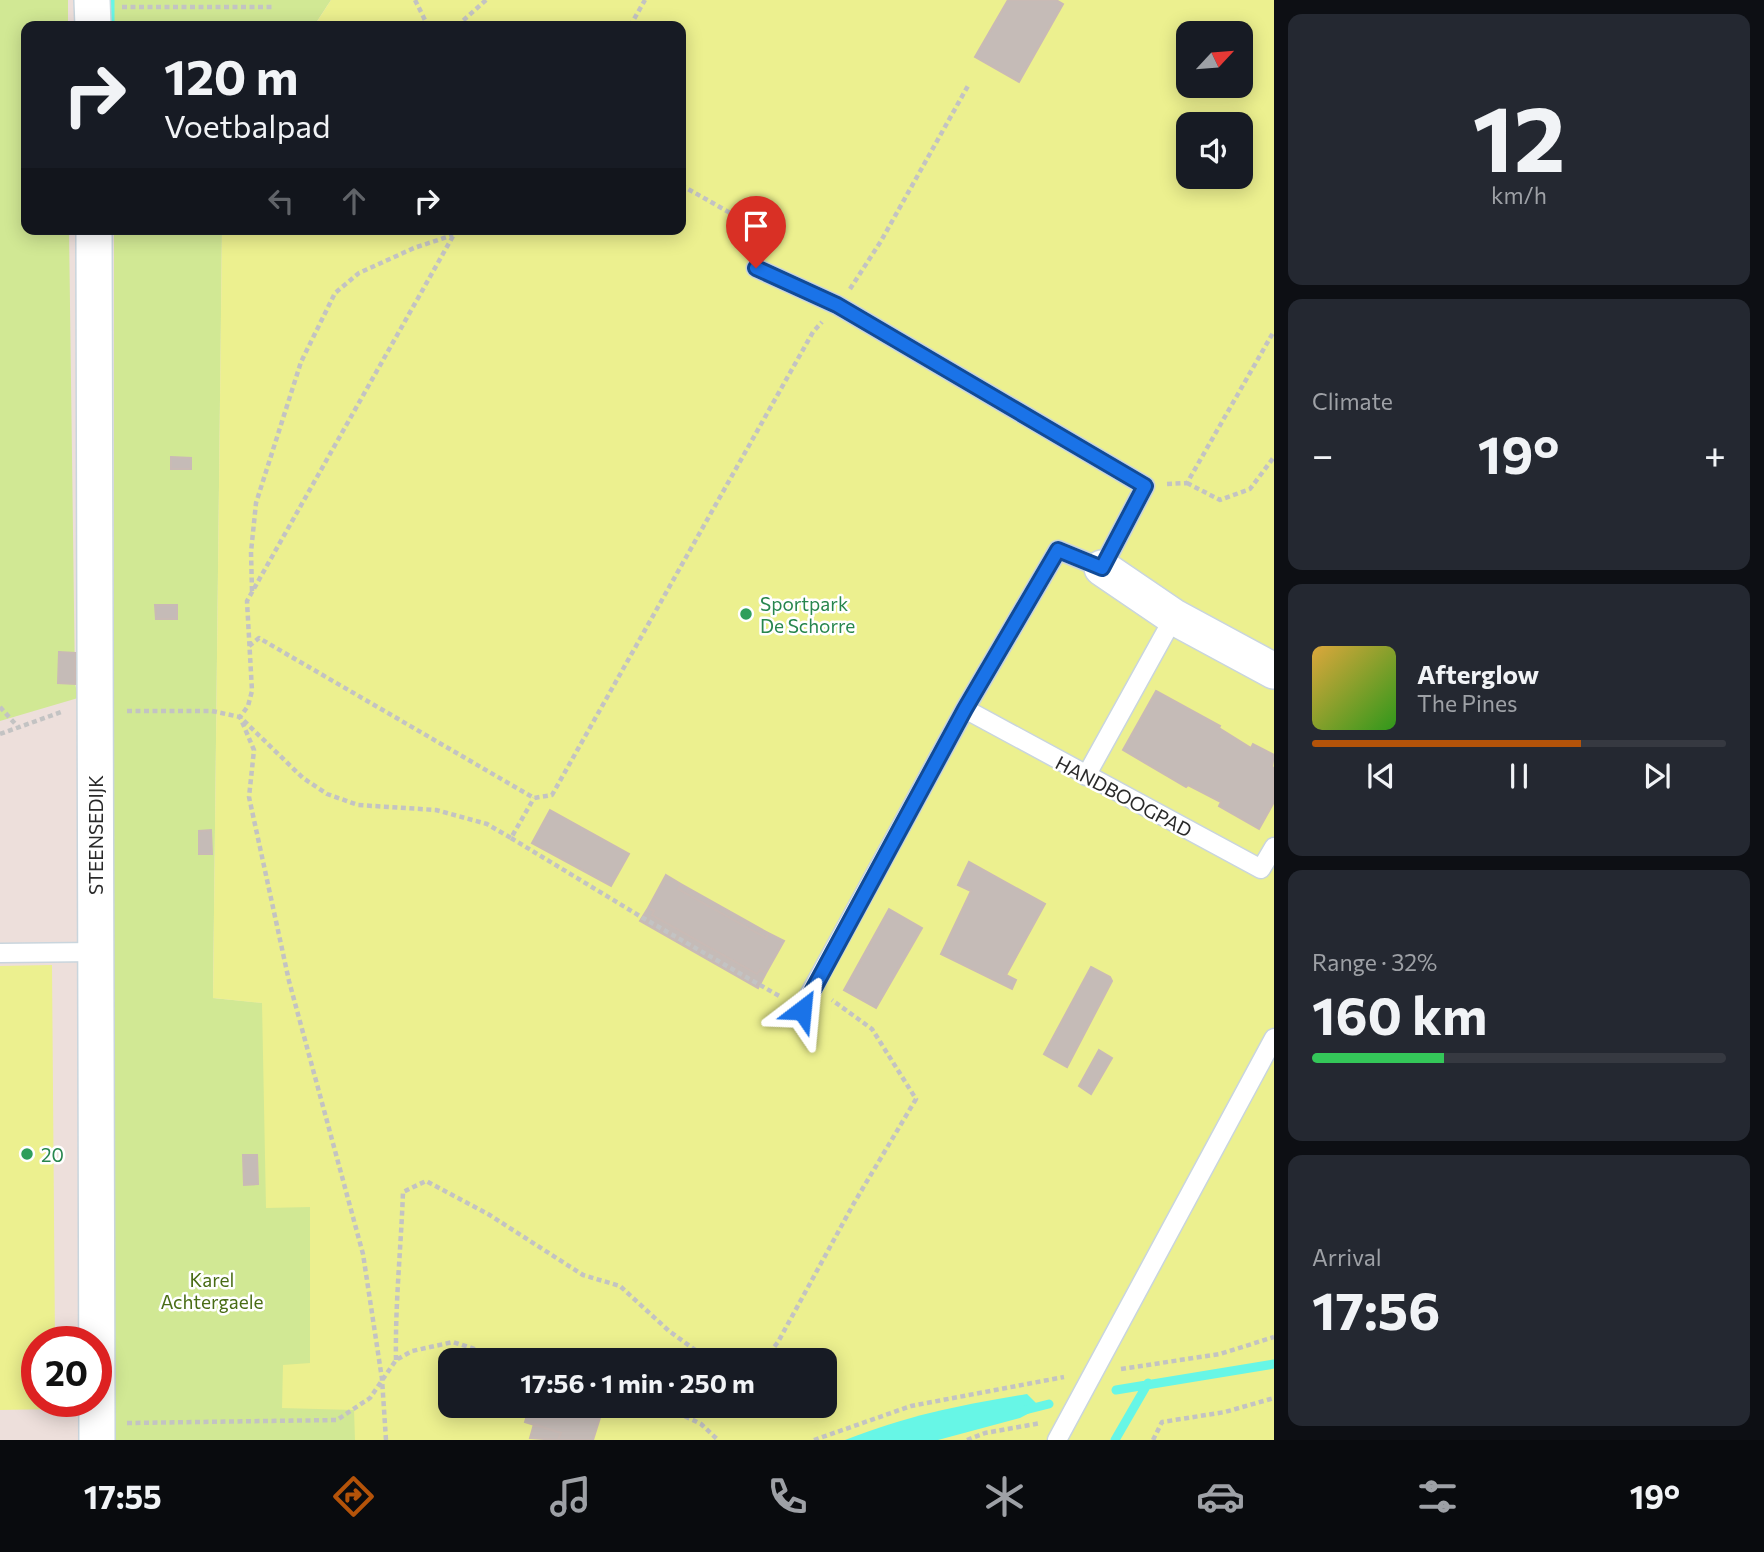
<!DOCTYPE html>
<html lang="en">
<head>
<meta charset="utf-8">
<style>
	:root { --surface:#171b24; --page:#242831; --text:#f1f3f6; --muted:#9ea1a6; --line:#363941; --accent:#b45309 }
	body { margin:0; font-family:Commissioner,sans-serif; background:var(--page); color:var(--text); height:100vh; display:flex; flex-direction:column; font-size:26px; white-space:nowrap }
	* { box-sizing:border-box; margin:0 }
	p { font-size:23px; color:var(--muted) }
	.icon { flex:none; width:38px; height:38px; fill:none; stroke:currentColor; stroke-width:2; stroke-linecap:round; stroke-linejoin:round }
	.map { position:relative; flex:1; overflow:hidden }
	.side { display:flex; flex-direction:column; gap:14px; padding:14px; background:#0d0f14; width:490px }
	.side>* { flex:none }
	.hud { position:absolute; left:21px; top:21px; width:665px; height:214px; border-radius:14px; box-shadow:0 4px 18px #0003; background:#171b24; color:var(--text); overflow:hidden }
	.needle { width:46px; rotate:64deg }
	.controls { position:absolute; left:1176px; top:21px; display:grid; gap:14px }
	.controls a { display:grid; place-items:center; width:77px; height:77px; border-radius:14px; background:var(--surface); box-shadow:0 4px 18px #0003; font-size:35px }
	.speed { position:absolute; left:21px; top:1326px; display:flex; gap:14px; font-size:35px; font-weight:700; text-align:center }
	.speed>* { display:grid; place-content:center; width:91px; height:91px; border-radius:50%; background:var(--surface); box-shadow:0 4px 18px #0003; line-height:1 }
	.speed .limit { border:10px solid #d22; background:#fff; color:#111 }
	.pin { position:absolute; display:grid; place-items:center; width:60px; height:60px; color:#fff; margin:-72px -30px; border-radius:50% 50% 50% 0; rotate:-45deg; box-shadow:0 0 7px #0007 }
	.pin .icon { rotate:45deg }
	.me { position:absolute; width:77px; margin:-38px; rotate:29deg; stroke-linejoin:round; filter:drop-shadow(0 0 5px #0008) }
	.turn { display:flex; align-items:center; gap:24px; height:147px; padding:0 28px; font-size:32px }
	.turn .icon { width:91px; height:91px; stroke-width:2.5 }
	.turn b { display:block; font-size:49px; line-height:60px }
	.lanes { display:flex; align-items:center; height:66px; padding:0 28px; background:#0003; justify-content:center; gap:35px; direction:ltr }
	.lanes .off { opacity:.35 }
	.big { font-size:52px; font-weight:700; line-height:1.1 }
	.side .widget { flex:1; display:flex; flex-direction:column; justify-content:center; gap:10px; min-width:0; padding:0 24px; border-radius:14px; background:var(--page) }
	.side .dial { align-items:center; gap:0 }
	.dial b { font-size:91px; line-height:1 }
	.song { display:flex; align-items:center; gap:21px }
	.cover { width:84px; height:84px; border-radius:10px; background:linear-gradient(135deg,hsl(40 70% 55%),hsl(110 70% 35%)) }
	.played { height:7px; border-radius:4px; background:linear-gradient(90deg,var(--accent) 65%,var(--line) 65%) }
	.keys { display:flex; justify-content:space-around; direction:ltr }
	.heat { display:flex; justify-content:space-between; align-items:center; font-size:38px; direction:ltr }
	.charge { height:10px; border-radius:5px; background:linear-gradient(90deg,#34c759 32%,var(--line) 0) }
	.trip { position:absolute; left:438px; top:1348px; width:399px; height:70px; border-radius:14px; background:var(--surface); box-shadow:0 4px 18px #0003; font-weight:700; line-height:70px; text-align:center }
	.menu { display:flex; height:112px; justify-content:space-around; align-items:center; background:#090b0e; color:var(--muted) }
	.menu .icon { width:49px; height:49px }
	.menu .on { color:var(--accent) }
	.menu b { font-size:32px; color:var(--text) }
	main { display:flex; flex:1; min-height:0 }
	.map>svg:first-child { display:block }
	.green { fill:#d1e894; fill-rule:evenodd }
	.pitch { fill:#ecf08f; fill-rule:evenodd }
	.water { fill:#67f6e6 }
	.lines { fill:none; stroke-linecap:round; stroke-linejoin:round }
	.stream { stroke:#67f6e6; stroke-width:9 }
	.building { fill:#c5bbb7; stroke:#c9bab5; stroke-width:2 }
	.lane-casing { stroke:#c9d5dd; stroke-width:21 }
	.street-casing { stroke:#c9d5dd; stroke-width:38 }
	.path { stroke:#c3c3c3; stroke-width:4.5; stroke-dasharray:5 3.5; stroke-linecap:butt }
	.lane { stroke:#fff; stroke-width:18 }
	.street { stroke:#fff; stroke-width:35 }
	.route-casing { stroke:#114b97; stroke-width:18 }
	.route { stroke:#1a73e8; stroke-width:12 }
	.leisure-dot { fill:#2e9e5b; stroke:#fff; stroke-width:2.5 }
	.labels { text-anchor:middle; dominant-baseline:central; stroke-width:5; stroke-linejoin:round; paint-order:stroke }
	.leisure-label { font-size:19px; fill:#27864d; stroke:#fff; text-anchor:start }
	.street-label { font-size:19px; fill:#2a2a2a; stroke:#fff }
	.park-label { font-size:19px; fill:#496c15; stroke:#fff }
</style>
</head>
<body>
<main>
<div class="map">
<svg width="1274" height="1440" viewBox="0 0 1274 1440">
	<rect width="100%" height="100%" fill="#eddfdb"/>
	<path class="green" d="M0,0H68V26H26V229H69L75,683L78,698L0,721Z
		M114,0H331L314,26H114Z
		M114,229H222L213,998L1197,1094L787,1440L355,1412V1440H114ZM450,1360H824V1405H450Z"/>
	<path class="pitch" d="M331,0H1274V1440H355L354,1410L282,1408L283,1365L310,1363V1207L266,1208L262,1003L213,998L222,229H681V26H314ZM1188,33H1241V86H1188ZM1188,124H1241V177H1188ZM450,1360H824V1405H450Z
		M52,965L55,1342H37V1402H55L56,1409L0,1410V966Z"/>
	<path class="water" d="M1027,1394L1036,1403L1035,1410L1020,1418L938,1440H845C909,1415 960,1405 1027,1394Z"/>
	<g class="lines">
		<path class="stream" d="M110,0V26
			M1116,1390L1274,1364
			M1025,1410L1049,1404
			M1115,1440L1148,1383"/>
	</g>
	<path class="building" d="M1008,0H1056L1063,4L1019,82L975,57Z
		M171,457L191,458V469H171Z
		M155,605H177V619H156Z
		M59,652L75,653V684L58,683Z
		M1156,691L1220,726L1219,728L1251,748L1253,744L1274,755L1272,767L1274,768V802L1259,829L1219,806L1221,802L1217,800L1188,785L1186,787L1123,750Z
		M550,810L629,854L611,886L532,843Z
		M211,830L212,854H199V831Z
		M969,862L1045,904L1006,975L1016,980L1012,989L941,954L971,891L958,885Z
		M666,875L681,884L678,889L766,938L768,933L784,941L766,973L760,970L757,974L652,915L654,911L648,908Z
		M681,884L768,933L766,938L678,889Z
		M648,908L654,911L652,915L757,974L760,970L766,973L758,988L640,921Z
		M889,909L922,928L876,1008L844,990Z
		M1091,967L1110,977L1112,981L1067,1067L1044,1054Z
		M1099,1050L1112,1058L1091,1094L1079,1086Z
		M243,1155H257L258,1184L244,1185Z
		M530,1405H595L603,1408L593,1440H558L561,1433L525,1422Z
		M534,1424L561,1433L558,1440L530,1438Z"/>
	<g class="lines">
		<defs>
			<path id="lane" d="M756,268L837,305L1145,486L1102,568L1058,550L965,709L801,1010
				M965,709L1261,869L1274,847
				M1086,776L1174,617
				M0,953L96,952
				M1057,1440L1274,1038"/>
			<path id="street" d="M92,0L93,26
				M94,229L97,1440
				M1102,568L1174,617L1274,671"/>
		</defs>
		<use href="#lane" class="lane-casing"/>
		<use href="#street" class="street-casing"/>
		<path class="path" d="M415,0L428,26
			M122,7H275
			M457,26L486,0
			M630,26L645,0
			M681,185L769,235V248
			M850,289L881,241L969,84
			M1187,483L1220,500L1250,489L1274,457
			M1167,484L1187,483L1274,331
			M252,591L251,552L256,503L301,362L335,293L359,273L414,248L453,235
			M249,646L259,638L534,798L552,795L813,332L822,322
			M0,707L18,727
			M127,711H212L240,717L303,778L327,794L358,805L436,810L487,824L511,838L534,798
			M0,734L64,711
			M511,838L643,918L781,997
			M396,1360C395,1304 401,1248 403,1192L426,1181L488,1214L583,1275L620,1286L669,1331L709,1360
			M764,1360L778,1342L854,1203L916,1099L872,1029L832,1000
			M1121,1369L1220,1354L1274,1337
			M662,1405L701,1424L718,1440
			M127,1423L337,1420L370,1398L396,1360L412,1351L453,1342L509,1360
			M386,1440L382,1379L363,1254L289,981L249,797L254,750L240,717L248,706L252,691L247,601L457,229
			M814,1440L911,1406L1064,1377
			M967,1440L985,1433L1041,1423
			M1153,1440L1162,1422L1225,1412L1274,1398"/>
		<use href="#lane" class="lane"/>
		<use href="#street" class="street"/>
	</g>
	<g class="lines">
		<defs>
			<path id="route" d="M756,268L837,305L1145,486L1102,568L1058,550L965,709L802,1010"/>
		</defs>
		<use href="#route" class="route-casing"/>
		<use href="#route" class="route"/>
	</g>
	<g class="leisure-dot">
		<circle cx="746" cy="614" r="7"/>
		<circle cx="27" cy="1154" r="7"/>
	</g>
	<g class="labels">
		<g class="leisure-label">
			<text x="760" y="603">Sportpark<tspan x="760" dy="22">De Schorre</tspan></text>
			<text x="41" y="1154">20</text>
		</g>
		<g class="street-label">
			<text transform="translate(1124 796) rotate(28)">HANDBOOGPAD</text>
			<text transform="translate(95 835) rotate(-90)">STEENSEDIJK</text>
		</g>
		<g class="park-label">
			<text x="212" y="1279">Karel<tspan x="212" dy="22">Achtergaele</tspan></text>
		</g>
	</g>
</svg>
<div class="controls">
<a><svg class="needle" viewBox="-14 -14 28 28"><path d="M0-13l5 13h-10z" fill="#e53935"/><path d="M0 13l5-13h-10z" fill="#9ea1a6"/></svg></a>
<a><svg class="icon" aria-label="sound" viewBox="0 0 24 24"><path d="M4 9h4l5-4v14l-5-4H4zM17 9q2 3 0 6"/></svg></a>
</div>
<div class="speed"><div class="limit">20</div></div>
<div class="pin" style="left:756px;top:268px;background:#d93025"><svg class="icon" aria-label="arrive" viewBox="0 0 24 24"><path d="M6 21V4h12l-3 4 3 4H6"/></svg></div>
<svg class="me" style="left:802px;top:1010px" viewBox="-20 -20 40 40"><path d="M0-17L14 15 0 8-14 15z" fill="#1a73e8" stroke="#fff" stroke-width="4"/></svg>
<div class="trip">17:56 · 1 min · 250 m</div>
<div class="hud">
<div class="turn"><svg class="icon" aria-label="right" viewBox="0 0 24 24"><path d="M7 20v-9h11M14 6l5 5-5 5"/></svg><div><b>120 m</b>Voetbalpad</div></div>
<div class="lanes"><svg class="icon off" aria-label="left" viewBox="0 0 24 24"><path d="M17 20v-9H6M10 6l-5 5 5 5"/></svg><svg class="icon off" aria-label="ahead" viewBox="0 0 24 24"><path d="M12 20V5M6 11l6-6 6 6"/></svg><svg class="icon" aria-label="right" viewBox="0 0 24 24"><path d="M7 20v-9h11M14 6l5 5-5 5"/></svg></div>
</div>
</div>
<section class="side">
<div class="widget dial"><b>12</b><p>km/h</p></div>
<div class="widget"><p>Climate</p>
<div class="heat"><a>−</a><b class="big">19°</b><a>+</a></div>
</div>
<div class="widget">
<div class="song"><i class="cover"></i><div><b>Afterglow</b><p>The Pines</p></div></div>
<div class="played"></div>
<div class="keys"><svg class="icon" aria-label="previous" viewBox="0 0 24 24"><path d="M18 5L8 12l10 7zM5 5v14"/></svg><svg class="icon" aria-label="pause" viewBox="0 0 24 24"><path d="M8 5v14M16 5v14"/></svg><svg class="icon" aria-label="next" viewBox="0 0 24 24"><path d="M6 5l10 7-10 7zM19 5v14"/></svg></div>
</div>
<div class="widget"><p>Range · 32%</p><b class="big">160 km</b><div class="charge"></div></div>
<div class="widget"><p>Arrival</p><b class="big">17:56</b></div>
</section>
</main>
<nav class="menu">
<b>17:55</b>
<svg class="icon on" aria-label="directions" viewBox="0 0 24 24"><path d="M12 3l9 9-9 9-9-9zM9 14v-3h6M13 9l2 2-2 2"/></svg>
<svg class="icon" aria-label="music" viewBox="0 0 24 24"><path d="M9 18V5l10-2v13"/><circle cx="6" cy="18" r="3"/><circle cx="16" cy="16" r="3"/></svg>
<svg class="icon" aria-label="phone" viewBox="0 0 24 24"><path d="M5 4h4l2 5-3 2q2 4 5 5l2-3 5 2v4C11 20 4 13 5 4z"/></svg>
<svg class="icon" aria-label="climate" viewBox="0 0 24 24"><path d="M12 3v18M4 7l16 10M4 17L20 7"/></svg>
<svg class="icon" aria-label="car" viewBox="0 0 24 24"><path d="M5 17H2v-5l4-1 3-4h7l3 4 3 1v5h-3M9 17h6M6 11h13"/><circle cx="7" cy="17" r="2"/><circle cx="17" cy="17" r="2"/></svg>
<svg class="icon" aria-label="filters" viewBox="0 0 24 24"><path d="M4 7h16M4 17h16"/><circle cx="9" cy="7" r="2"/><circle cx="15" cy="17" r="2"/></svg>
<b>19°</b>
</nav>
</body>
</html>
